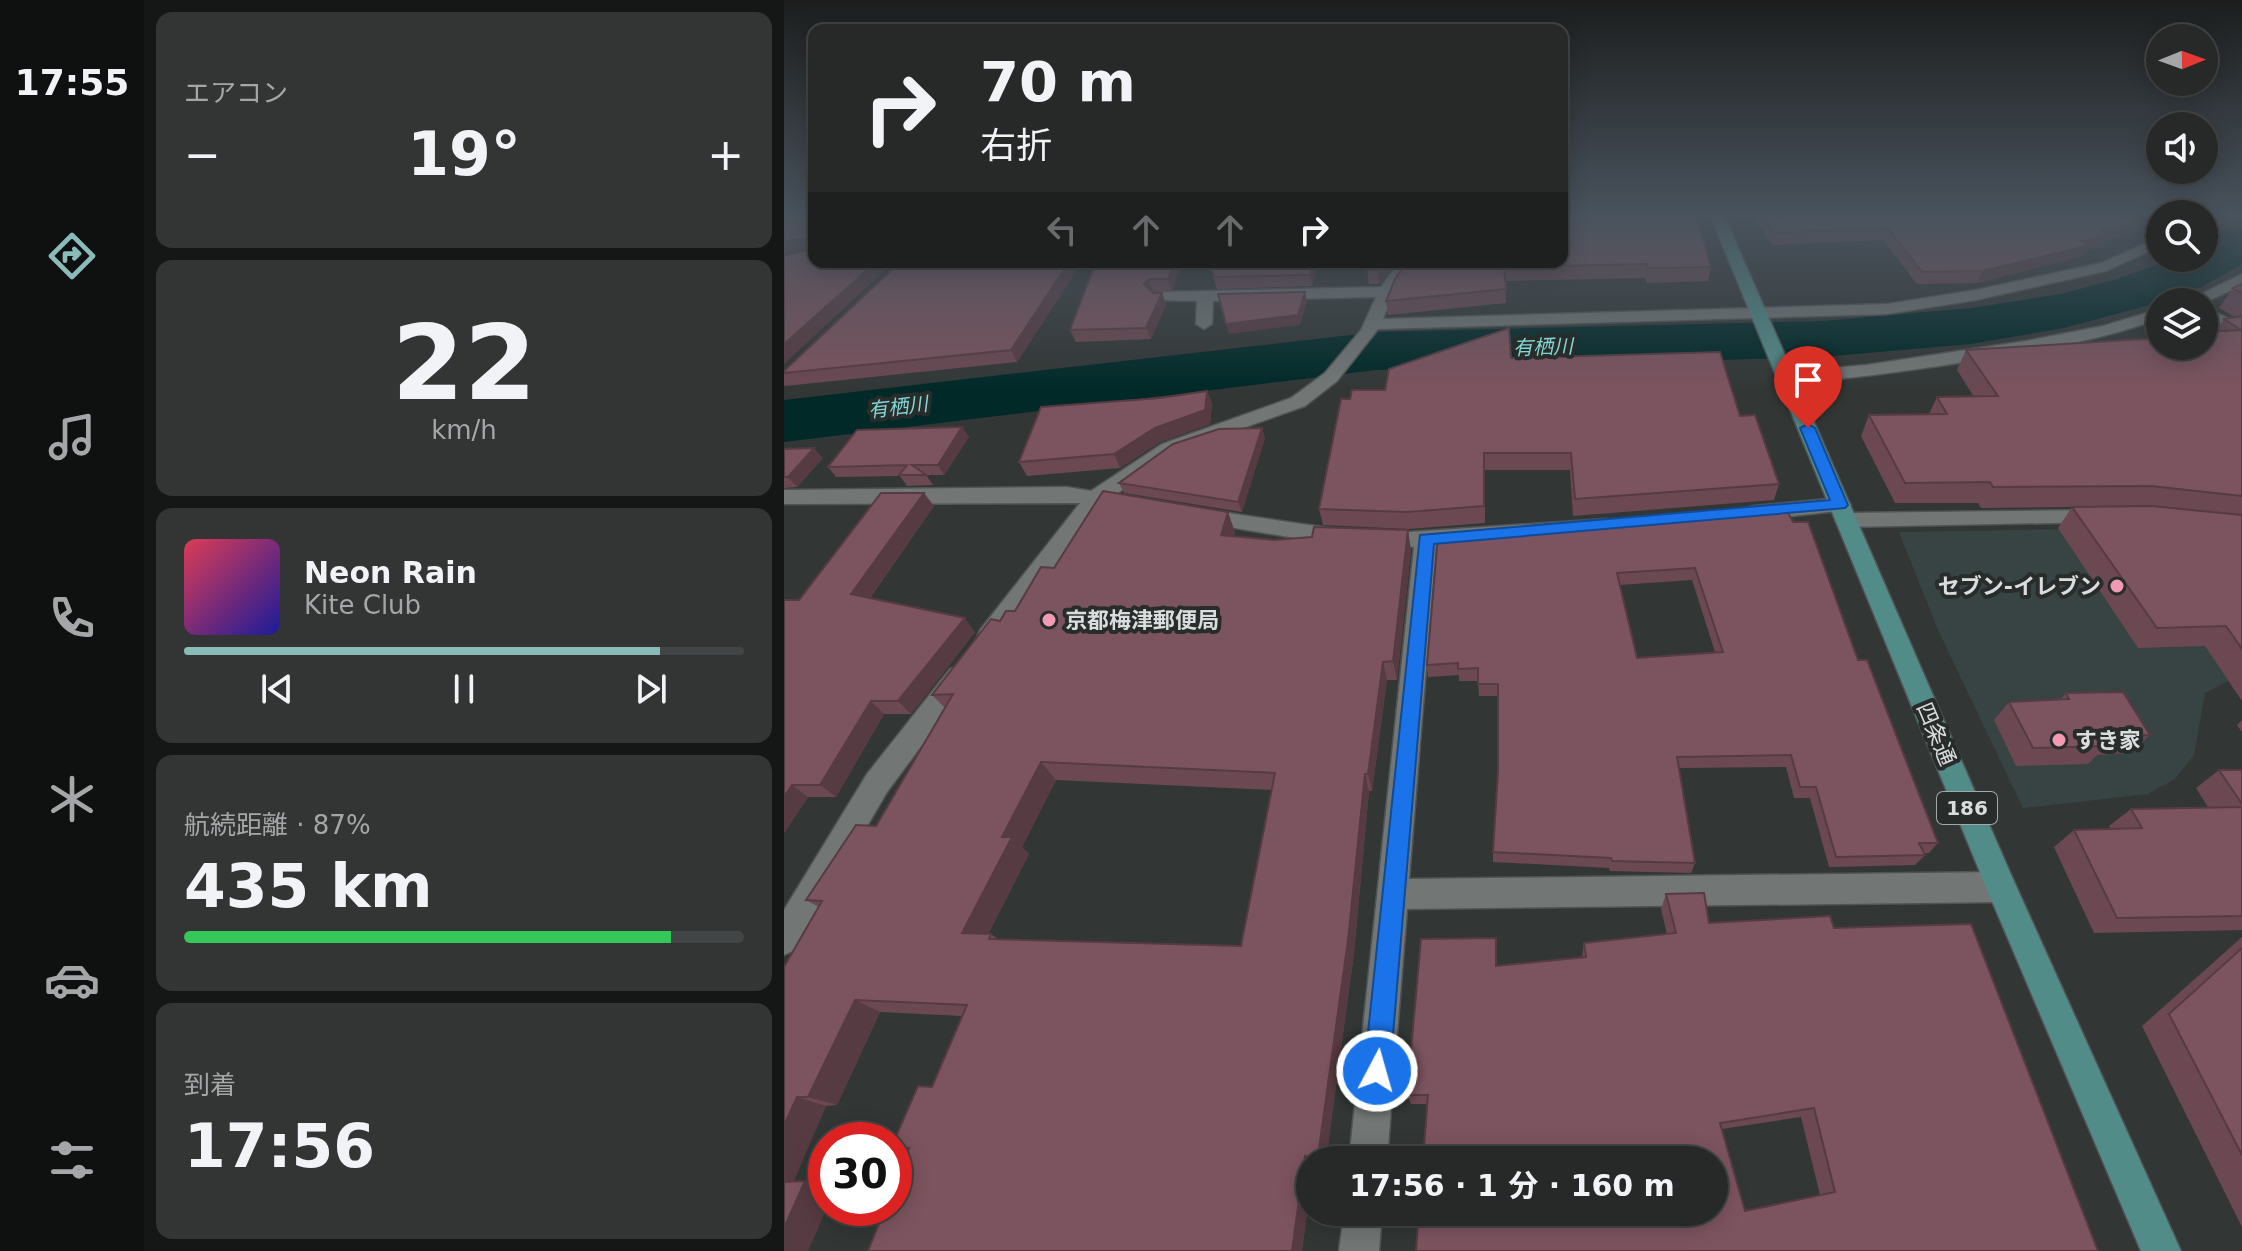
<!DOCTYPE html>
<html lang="ja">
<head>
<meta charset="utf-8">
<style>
	:root { --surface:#262928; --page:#323534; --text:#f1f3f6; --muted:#a4a6a8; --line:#424545; --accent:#8bbbb9 }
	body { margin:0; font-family:"DejaVu Sans","Noto Sans JP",sans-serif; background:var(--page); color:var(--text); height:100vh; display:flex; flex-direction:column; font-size:30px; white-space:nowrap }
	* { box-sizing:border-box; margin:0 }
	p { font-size:26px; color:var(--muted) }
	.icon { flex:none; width:44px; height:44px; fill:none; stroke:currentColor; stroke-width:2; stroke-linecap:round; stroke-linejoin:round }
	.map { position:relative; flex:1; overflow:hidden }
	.panel { display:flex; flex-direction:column; gap:12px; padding:12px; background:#151716; width:640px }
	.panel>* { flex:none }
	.hud { position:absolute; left:24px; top:24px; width:760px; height:244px; border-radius:16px; box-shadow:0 4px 20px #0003,0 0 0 2px var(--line); background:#262928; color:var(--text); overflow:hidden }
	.needle { width:52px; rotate:89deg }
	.buttons { position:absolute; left:1362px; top:24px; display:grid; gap:16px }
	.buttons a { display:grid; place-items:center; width:72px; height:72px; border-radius:50%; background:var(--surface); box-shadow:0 4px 20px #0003,0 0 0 2px var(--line); font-size:40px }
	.speed { position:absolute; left:24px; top:1122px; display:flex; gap:16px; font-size:40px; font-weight:700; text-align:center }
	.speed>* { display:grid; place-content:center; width:104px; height:104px; border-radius:50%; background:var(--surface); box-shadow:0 4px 20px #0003,0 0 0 2px var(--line); line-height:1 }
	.speed .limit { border:12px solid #d22; background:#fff; color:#111 }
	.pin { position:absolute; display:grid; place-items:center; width:68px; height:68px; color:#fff; margin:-82px -34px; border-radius:50% 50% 50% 0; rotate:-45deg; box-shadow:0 0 8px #0007 }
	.pin .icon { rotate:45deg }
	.me { position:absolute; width:88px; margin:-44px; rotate:6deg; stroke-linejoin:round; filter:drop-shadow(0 0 6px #0008) }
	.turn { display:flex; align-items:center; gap:28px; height:168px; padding:0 40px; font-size:36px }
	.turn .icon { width:104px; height:104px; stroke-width:2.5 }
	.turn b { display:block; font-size:56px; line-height:68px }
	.lanes { display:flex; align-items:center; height:76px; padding:0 40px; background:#0003; justify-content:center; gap:40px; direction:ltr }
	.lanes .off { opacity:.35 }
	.big { font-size:60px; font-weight:700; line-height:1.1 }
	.panel .tile { flex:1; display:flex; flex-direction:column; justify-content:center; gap:12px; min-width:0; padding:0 28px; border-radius:16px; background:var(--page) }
	.panel .dial { align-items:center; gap:0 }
	.dial b { font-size:104px; line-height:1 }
	.song { display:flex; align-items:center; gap:24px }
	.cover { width:96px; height:96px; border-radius:12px; background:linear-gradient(135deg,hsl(350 70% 55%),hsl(240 70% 35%)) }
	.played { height:8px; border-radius:4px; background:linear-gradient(90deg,var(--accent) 85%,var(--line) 85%) }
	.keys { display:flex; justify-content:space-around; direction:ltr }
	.heat { display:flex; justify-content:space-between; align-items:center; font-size:44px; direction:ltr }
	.charge { height:12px; border-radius:6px; background:linear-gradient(90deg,#34c759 87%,var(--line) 0) }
	.trip { position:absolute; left:512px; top:1146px; width:432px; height:80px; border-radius:40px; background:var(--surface); box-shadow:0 4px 20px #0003,0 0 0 2px var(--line); font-weight:700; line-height:80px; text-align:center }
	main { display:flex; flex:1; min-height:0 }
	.tab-bar { display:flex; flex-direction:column; width:144px; justify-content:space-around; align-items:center; background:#0f1010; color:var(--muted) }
	.tab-bar .icon { width:56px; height:56px }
	.tab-bar .active { color:var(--accent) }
	.tab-bar b { font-size:36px; color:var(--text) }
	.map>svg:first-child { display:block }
	.built { fill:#384444 }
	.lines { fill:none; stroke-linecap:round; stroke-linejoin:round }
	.river { fill:#002928; fill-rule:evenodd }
	.minor-casing { stroke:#505353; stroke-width:3 }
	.primary-casing { stroke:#505353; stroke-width:3 }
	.minor { fill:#727776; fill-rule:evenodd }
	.primary { fill:#528c89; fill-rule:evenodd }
	.wall { fill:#6b4852; fill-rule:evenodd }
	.shaded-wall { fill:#573b42 }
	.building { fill:#7c545f; stroke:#573b42; stroke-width:2; fill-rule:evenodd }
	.route { fill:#1a73e8; stroke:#114b97; stroke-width:2 }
	.poi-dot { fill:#f19ab3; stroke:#282d2c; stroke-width:3 }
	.labels { text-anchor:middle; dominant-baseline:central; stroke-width:8; stroke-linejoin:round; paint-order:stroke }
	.far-water-label { font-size:20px; font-style:italic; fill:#81d8d4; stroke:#282d2c }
	.shield { fill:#282d2c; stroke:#a5a8a8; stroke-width:2 }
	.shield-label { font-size:20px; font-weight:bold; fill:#dadddd }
	.poi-label { font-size:22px; font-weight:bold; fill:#dadddd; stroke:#282d2c; text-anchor:start }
	.street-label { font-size:22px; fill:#dadddd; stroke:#282d2c }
</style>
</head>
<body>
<main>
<nav class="tab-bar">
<b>17:55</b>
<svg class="icon active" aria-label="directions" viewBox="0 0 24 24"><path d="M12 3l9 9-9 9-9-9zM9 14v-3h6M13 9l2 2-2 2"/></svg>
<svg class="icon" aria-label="music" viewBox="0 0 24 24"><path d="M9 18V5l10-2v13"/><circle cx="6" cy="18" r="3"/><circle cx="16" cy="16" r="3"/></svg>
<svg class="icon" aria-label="phone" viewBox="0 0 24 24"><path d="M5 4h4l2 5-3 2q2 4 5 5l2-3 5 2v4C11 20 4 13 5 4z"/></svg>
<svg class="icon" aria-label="climate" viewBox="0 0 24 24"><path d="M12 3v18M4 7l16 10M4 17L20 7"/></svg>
<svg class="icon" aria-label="car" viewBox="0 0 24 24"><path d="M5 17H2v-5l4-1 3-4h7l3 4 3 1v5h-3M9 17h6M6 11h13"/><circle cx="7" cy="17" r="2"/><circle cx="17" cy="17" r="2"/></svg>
<svg class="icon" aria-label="filters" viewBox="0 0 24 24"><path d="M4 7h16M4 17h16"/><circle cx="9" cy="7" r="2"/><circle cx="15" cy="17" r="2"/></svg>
</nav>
<section class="panel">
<div class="tile"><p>エアコン</p>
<div class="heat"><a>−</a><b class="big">19°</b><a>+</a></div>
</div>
<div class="tile dial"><b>22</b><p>km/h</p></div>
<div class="tile">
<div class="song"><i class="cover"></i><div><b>Neon Rain</b><p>Kite Club</p></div></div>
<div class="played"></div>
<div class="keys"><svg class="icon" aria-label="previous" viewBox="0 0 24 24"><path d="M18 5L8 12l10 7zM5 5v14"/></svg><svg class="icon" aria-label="pause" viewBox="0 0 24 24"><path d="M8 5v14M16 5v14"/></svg><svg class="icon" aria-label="next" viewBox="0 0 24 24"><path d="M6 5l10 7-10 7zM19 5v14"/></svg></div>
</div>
<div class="tile"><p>航続距離 · 87%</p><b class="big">435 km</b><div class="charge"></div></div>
<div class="tile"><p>到着</p><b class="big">17:56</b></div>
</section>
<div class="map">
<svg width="1458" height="1251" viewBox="0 0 1458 1251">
	<rect width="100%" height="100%" fill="#323736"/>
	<path class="built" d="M1345,528L1456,675L1421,693L1410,755L1391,779L1364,794L1239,808L1155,632L1115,532Z"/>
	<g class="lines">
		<path class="river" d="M1458,226V264L1420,286L1373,303L1280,328L1187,344L1038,357L592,370L0,442V400L592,332L1038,321L1187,308L1277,294L1333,279L1390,258H1420V242L1440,231Z"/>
		<defs>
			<path id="minor" d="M1420,215H1436L1420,223Z
				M1376,237V246L1322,271L1192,300L1103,314L594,329L553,381L521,406L392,452L331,495L353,499L357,504L353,509L346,511L316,506L214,644L205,646L196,644L193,637L196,630L296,503L0,504V490L283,487L307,491L378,444L507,398L541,373L577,330L592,297L429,301L428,324L420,329L412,324L413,301L369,300L367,297L375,292L597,287L615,262H631L610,292L599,319L1103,304L1192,290L1317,263Z
				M1458,274V285L1420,303L1401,302Z
				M1420,307L1458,325V336L1420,318Z
				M1376,309V319C1349,328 1321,336 1294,342C1256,350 1010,394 993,377L1002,372L1082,365L1242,341L1319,326Z
				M1056,498L1063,500L1067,505L1063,510L970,520L962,518L959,513L962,508L970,506Z
				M417,509L559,530L567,533L570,538L567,543L559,546L409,521L406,516L409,511Z
				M1311,510L1319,512L1322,517L1319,522L1062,527L1054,525L1051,520L1054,515L1062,513Z
				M822,519L830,521L833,526L830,531L652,546L625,879L1217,872L1228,877L1232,887L1228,897L1217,902L623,909L603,1160H565L630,547L588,544L585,539L588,534L625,532Z
				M175,666L184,669L188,676L184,683L103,792L11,950L0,955V910L83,774L166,669Z
				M560,1212H598L595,1251H555Z"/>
			<path id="primary" d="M926,215H940L1228,877L1397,1251H1357L1202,887Z"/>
		</defs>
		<use href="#minor" class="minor-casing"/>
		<use href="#primary" class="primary-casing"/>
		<use href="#minor" class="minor"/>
		<use href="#primary" class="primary"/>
	</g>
	<path class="wall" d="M778,215L927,267L924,281L863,283L861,278L721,281L722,303L604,315L602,301Z
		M968,215H1369L1362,217L1359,223L1355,224L1350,233L1322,240L1319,246L1303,250L1299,256L1193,283L1133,284L1099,240L988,245Z
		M298,262L233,362L1,386L0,385V371Z
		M312,262H400L388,290L368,292L378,293L382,305L367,339L292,342L286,330Z
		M425,262H535L528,286L433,289Z
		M585,262H613L595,284H585L583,270Z
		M1458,284V701L1421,646L1354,648L1274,528L1288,507L1197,508L1194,503H1111L1077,436L1085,415L1145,414L1153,397H1190L1173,370L1182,350L1376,346L1431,332L1440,319L1451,317L1435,308L1449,288Z
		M727,358L956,416L995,484L990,500L789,516L786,470H701V523L625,529L539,525L535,509L601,390Z
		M423,391L428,404L426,424L376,442L336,468L243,476L235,462L376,398Z
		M178,427L185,437L160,475H142L149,485L123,486L116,476L52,477L44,467Z
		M478,428L481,438L458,512L340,493L335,483Z
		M0,449L39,458L13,487L0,488Z
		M150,506L86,598L191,632L127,714H100L52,797H24L0,833V600H15Z
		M1001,507L1074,660L1154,843L1145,853H1140L1141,855L1131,865L1045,867L1026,798H1010L1002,767L895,768L911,863L907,873L826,871L825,868L709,862V852L714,771V696H695L694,681H675V675L644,677L643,665L700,537L791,531L792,524ZM908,580L931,652L853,658L836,585Z
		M451,532L450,536L627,550L613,680H603L588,791H585L570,953L542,1160H526V1190L518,1251H84L124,1152L110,1148V1141L148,1087L178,1016L96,1012L53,1105L42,1106L9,1181H21L42,1185V1208L0,1251V967L35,907L22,900L92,826L161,708L148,695L216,621L231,611L270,568ZM272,780L488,790L457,946L214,939L207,934H204L245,854L238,847Z
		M1282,693L1366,735L1346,753L1313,755L1304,764L1232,766L1210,720L1225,702L1276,700Z
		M1458,720V732L1453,725Z
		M1435,770H1458V930L1310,933L1270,847L1290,830L1327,829L1325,826L1347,809L1424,807L1412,788Z
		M882,894L925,923L1050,928L1314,1251H632L643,1104H627L623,1095L713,953L712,966L798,957L800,943L883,934L877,909ZM1017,1117L1036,1195L961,1211L938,1129Z
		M1458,937V1227L1358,1026Z"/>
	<path class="shaded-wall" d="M1350,215H1369L1362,217L1359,223L1355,224L1350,233L1322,240L1319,246L1303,250L1299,256L1193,283L1198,271L1298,241L1345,216Z
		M22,238L30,249L0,254V241Z
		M92,262H108L109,263L0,364V344Z
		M285,262H298L233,362L227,350Z
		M392,262H400L388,290L384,279Z
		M530,262H535L528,286L526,275Z
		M600,262H613L595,284L594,270Z
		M365,279L369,291L364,295L360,284Z
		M521,292L523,302L516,325L445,334L442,324Z
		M378,293L382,305L367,339L362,328Z
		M423,391L428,404L426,424L376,442L336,468L330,454Z
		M178,427L185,437L160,475L154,465Z
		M478,428L481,438L458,512L454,502Z
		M30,448L39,458L13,487L4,477Z
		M140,493L150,506L79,607L67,594Z
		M444,512L451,532L444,555L437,535Z
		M624,530L627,550L613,680L609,661Z
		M181,618L191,632L127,714L114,701Z
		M599,662L603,680L588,791L584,774Z
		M87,701L100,714L52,797L36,785Z
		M257,762L272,780L238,847L245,854L198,947L178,933L218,837Z
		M581,774L585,791L570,953L542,1160H538L534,1156Z
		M8,785L24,797L0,833V797Z
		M71,1000L96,1012L53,1105L24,1097Z
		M13,1097L42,1106L7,1188L0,1187V1125Z
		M521,1156L526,1160V1190L518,1251H508Z
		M21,1181L42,1185L43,1208L24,1251H0V1228Z"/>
	<path class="building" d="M0,215H30V262H92L0,344V256L26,249L22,238L0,241Z
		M778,215H912L927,267L864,268L863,264L720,267L722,289L602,301L611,279L623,262H778Z
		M978,215H1350L1345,216L1356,222L1318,231L1325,234L1298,241L1306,245L1198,271L1138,272L1103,228L990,233Z
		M116,262H285L227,350L0,373V371Z
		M312,262H392L384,279H365L360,284L369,293H378L362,328L286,330Z
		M425,262H530L526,275L430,277Z
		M585,262H600L594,270H583Z
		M1458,284V293L1449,288Z
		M521,292L514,315L442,324L434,294Z
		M1458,316V496L1367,486L1209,487L1206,482L1121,483L1085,415L1163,414L1153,397L1214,396L1182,350L1376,338V346H1420V332L1457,330L1440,319Z
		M725,328L727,358L936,352L956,416L971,415L995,484L791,499L787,453H700V506L623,512L535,509L557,399H566L568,390H601L605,369Z
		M423,391L421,410L371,428L330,454L235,462L257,407L376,398Z
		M178,427L154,465H128L142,475H115L123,465L44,467L73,430Z
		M478,428L454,502L335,483L389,444L435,429Z
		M30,448L4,477H0V449Z
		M319,491L444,512L437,535L490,540L528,537L530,527L624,530L609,661L599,662L584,774H581L564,940L534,1156H521L508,1251H84L101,1208H110V1187L125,1148H110V1141L134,1086L148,1087L183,1005L71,1000L24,1097H13L0,1125V967L38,901L22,900L72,825L92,826L169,694L148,695L207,619L216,621L222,611H231L257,567L270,568ZM257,762L491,773L457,946L205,939L207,934L178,933L228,837H218Z
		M97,493H140L67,594L181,618L114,701H87L36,785H8L0,797V600H15Z
		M1367,506L1458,515V649L1442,626L1373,628L1288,507Z
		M1001,507L1009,522H1024L1074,660H1083L1154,843H1135L1141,855L1052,857L1032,787H1016L1007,755L893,757L911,863L828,861L827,858L709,852L714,771V684H694V668L674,669V663L643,665L654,535L700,531V537L792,531V524ZM911,568L939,652L853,658L833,573Z
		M1339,692L1366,735L1318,737L1323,746L1249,748L1225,702L1285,699L1282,693Z
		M1435,770H1458V804Z
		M1458,807V916L1333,918L1290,830L1358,828L1347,809Z
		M920,893L925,923L1046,916L1050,928L1187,924L1314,1251H632L635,1212H930V1160H639L644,1095H623L637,939L712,938V966L802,957L800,943L892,933L882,894ZM1030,1108L1051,1192L961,1211L936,1123Z
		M1458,948V1155L1385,1014Z
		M21,1181L0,1228V1182Z"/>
	<linearGradient id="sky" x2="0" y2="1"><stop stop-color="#1c1e1e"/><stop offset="0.55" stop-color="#49535d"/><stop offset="1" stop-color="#49535d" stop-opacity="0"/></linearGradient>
	<rect width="1458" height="390" fill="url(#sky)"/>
	<path class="route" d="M1024,424L1031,428L1064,505L1061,508L650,544L606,1071L603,1081L593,1085L584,1081L580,1071L636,535L1046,500L1016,428Z"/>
	<g class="poi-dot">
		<circle cx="1333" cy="586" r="8"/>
		<circle cx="265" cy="620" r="8"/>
		<circle cx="1275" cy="740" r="8"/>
	</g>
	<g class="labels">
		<g class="far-water-label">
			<text transform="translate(759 347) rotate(-2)">有栖川</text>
			<text transform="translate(114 407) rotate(-7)">有栖川</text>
		</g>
		<rect class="shield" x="1153" y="792" width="60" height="32" rx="6"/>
		<g class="shield-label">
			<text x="1183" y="808">186</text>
		</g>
		<g class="poi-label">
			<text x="1317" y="586" text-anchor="end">セブン-イレブン</text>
			<text x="281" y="620">京都梅津郵便局</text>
			<text x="1291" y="740">すき家</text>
		</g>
		<g class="street-label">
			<text transform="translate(1152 734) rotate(67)">四条通</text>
		</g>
	</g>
</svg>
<div class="buttons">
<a><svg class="needle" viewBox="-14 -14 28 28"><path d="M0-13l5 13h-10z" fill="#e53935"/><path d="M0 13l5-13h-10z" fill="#a4a6a8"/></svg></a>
<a><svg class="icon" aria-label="sound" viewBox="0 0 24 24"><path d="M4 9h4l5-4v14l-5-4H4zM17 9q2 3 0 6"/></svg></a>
<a><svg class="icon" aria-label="search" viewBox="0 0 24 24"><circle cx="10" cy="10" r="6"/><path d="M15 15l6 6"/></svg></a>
<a><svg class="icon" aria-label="layers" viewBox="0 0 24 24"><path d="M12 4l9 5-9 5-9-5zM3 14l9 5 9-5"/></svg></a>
</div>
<div class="speed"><div class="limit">30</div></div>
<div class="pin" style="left:1024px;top:428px;background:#d93025"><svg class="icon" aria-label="arrive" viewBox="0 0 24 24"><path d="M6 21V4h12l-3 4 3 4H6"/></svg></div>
<svg class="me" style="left:593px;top:1071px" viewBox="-20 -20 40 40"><circle r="17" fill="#1a73e8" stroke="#fff" stroke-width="3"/><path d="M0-11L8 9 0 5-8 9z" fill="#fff"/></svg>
<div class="trip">17:56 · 1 分 · 160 m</div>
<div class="hud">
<div class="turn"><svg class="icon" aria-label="right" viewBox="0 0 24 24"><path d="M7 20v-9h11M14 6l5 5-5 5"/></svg><div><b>70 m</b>右折</div></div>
<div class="lanes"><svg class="icon off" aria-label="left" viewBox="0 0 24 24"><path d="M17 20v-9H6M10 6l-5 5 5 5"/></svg><svg class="icon off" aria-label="ahead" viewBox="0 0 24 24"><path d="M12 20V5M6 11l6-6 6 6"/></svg><svg class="icon off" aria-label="ahead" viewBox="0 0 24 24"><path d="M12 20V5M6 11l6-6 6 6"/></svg><svg class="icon" aria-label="right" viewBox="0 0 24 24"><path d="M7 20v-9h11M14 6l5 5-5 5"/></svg></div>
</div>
</div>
</main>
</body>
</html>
